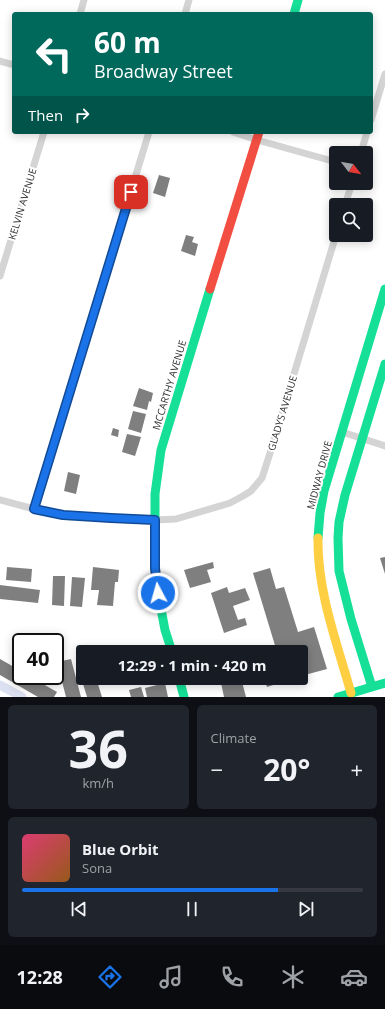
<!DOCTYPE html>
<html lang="en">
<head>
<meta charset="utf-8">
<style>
	:root { --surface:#171b24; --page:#20242c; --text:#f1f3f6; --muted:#9ea1a6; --line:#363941; --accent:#1a73e8 }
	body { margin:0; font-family:"Open Sans",sans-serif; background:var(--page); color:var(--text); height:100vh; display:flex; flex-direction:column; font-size:15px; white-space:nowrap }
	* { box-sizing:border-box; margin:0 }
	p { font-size:13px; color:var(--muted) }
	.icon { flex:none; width:22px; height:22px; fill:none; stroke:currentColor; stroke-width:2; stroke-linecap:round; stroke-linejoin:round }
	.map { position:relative; height:697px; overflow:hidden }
	.drawer { display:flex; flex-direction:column; gap:8px; padding:8px; background:#0d0f14; flex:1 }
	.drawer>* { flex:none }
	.hud { position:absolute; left:12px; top:12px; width:361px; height:122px; border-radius:4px; box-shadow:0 2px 10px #0003; background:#00695c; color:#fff; overflow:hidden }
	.needle { width:26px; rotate:121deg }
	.buttons { position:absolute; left:329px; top:146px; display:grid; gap:8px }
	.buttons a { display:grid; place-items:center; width:44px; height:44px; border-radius:4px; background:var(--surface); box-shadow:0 2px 10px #0003; font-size:20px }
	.speed { position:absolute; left:12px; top:633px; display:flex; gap:8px; font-size:20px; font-weight:700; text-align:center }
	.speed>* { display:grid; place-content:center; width:52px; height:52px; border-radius:50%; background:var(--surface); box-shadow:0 2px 10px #0003; line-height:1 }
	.speed .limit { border:2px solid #111; border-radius:6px; background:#fff; color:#111 }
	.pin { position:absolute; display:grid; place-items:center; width:34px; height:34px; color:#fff; margin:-17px; border-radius:8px; box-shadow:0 2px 6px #0006 }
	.me { position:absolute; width:44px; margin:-22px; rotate:354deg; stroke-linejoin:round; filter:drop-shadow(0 0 3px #0008) }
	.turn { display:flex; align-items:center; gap:14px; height:84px; padding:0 16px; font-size:18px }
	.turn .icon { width:52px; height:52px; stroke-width:2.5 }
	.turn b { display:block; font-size:28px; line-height:34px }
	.then { display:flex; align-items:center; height:38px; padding:0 16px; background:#0003; gap:8px; font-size:15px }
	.big { font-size:30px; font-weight:700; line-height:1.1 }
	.drawer .widget { flex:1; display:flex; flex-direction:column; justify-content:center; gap:6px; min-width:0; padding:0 14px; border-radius:6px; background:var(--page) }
	.drawer .dial { align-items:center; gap:0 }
	.dial b { font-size:52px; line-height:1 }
	.song { display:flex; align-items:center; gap:12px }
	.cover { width:48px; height:48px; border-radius:6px; background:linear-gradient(135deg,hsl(340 70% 55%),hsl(30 70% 35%)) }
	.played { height:4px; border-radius:2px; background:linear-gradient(90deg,var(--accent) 75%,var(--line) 75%) }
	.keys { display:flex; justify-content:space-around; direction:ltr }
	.heat { display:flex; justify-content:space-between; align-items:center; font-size:22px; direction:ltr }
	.drawer .tiles { flex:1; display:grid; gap:8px; grid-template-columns:1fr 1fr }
	.widget:last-child { grid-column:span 2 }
	.trip { position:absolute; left:76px; top:645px; width:232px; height:40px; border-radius:4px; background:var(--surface); box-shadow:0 2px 10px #0003; font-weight:700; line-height:40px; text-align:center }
	.dock { display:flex; height:64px; justify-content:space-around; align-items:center; background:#090b0e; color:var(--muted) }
	.dock .icon { width:28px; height:28px }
	.dock .on { color:var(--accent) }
	.dock b { font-size:18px; color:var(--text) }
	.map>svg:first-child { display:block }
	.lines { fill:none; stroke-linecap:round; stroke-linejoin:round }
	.canal { stroke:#dbe1f0; stroke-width:9 }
	.building { fill:#7f7f7f }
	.street { stroke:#d4d4d4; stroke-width:7 }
	.fast { stroke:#16e098; stroke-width:9 }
	.slow { stroke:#ffcf43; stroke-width:9 }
	.jam { stroke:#f24e42; stroke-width:9 }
	.route-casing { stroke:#114b97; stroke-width:10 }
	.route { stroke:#1a73e8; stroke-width:7 }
	.labels { text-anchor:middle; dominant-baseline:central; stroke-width:4; stroke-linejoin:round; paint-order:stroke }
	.street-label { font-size:10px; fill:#2f2f2f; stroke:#fff }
</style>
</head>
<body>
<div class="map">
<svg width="385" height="697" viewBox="0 0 385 697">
	<rect width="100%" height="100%" fill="#fff"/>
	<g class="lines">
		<path class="canal" d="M0,685L22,697"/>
	</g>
	<path class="building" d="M159,175L170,178L165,197L153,193Z
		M186,235L194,237L192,242L198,244L195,256L181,251Z
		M139,388L153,393L151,402L149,401L147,410L133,406Z
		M133,411L146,414L141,433L128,429Z
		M113,428L119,430L118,437L111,435Z
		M127,434L141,437L135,456L122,452Z
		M68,472L80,475L76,494L64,491Z
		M385,557V574L380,558Z
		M213,562L214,568L207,570L211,582L190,588L184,570Z
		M7,567L32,569L31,582L6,580Z
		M93,567L119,570L118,582H115L113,606L97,605L99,590H91Z
		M270,568L276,589L284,587L298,632L314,627L327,669L301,676V652H277L253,573Z
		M53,576H65L64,606L52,605Z
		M72,577L85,578L82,607L70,606Z
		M0,585L40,590L38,603L0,599Z
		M227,587L229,593L245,588L250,600L233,606L238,620L245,618L247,625L224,633L211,593Z
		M0,659L21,671V676H29L57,692L54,697H38L0,675Z
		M71,659L81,697H66L57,662Z
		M83,662V678H96L102,697H87L77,664Z
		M220,678H241L246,697H224Z
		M264,678H295L267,687Z
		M165,683L168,697H147L145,688Z
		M141,687L144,697H131L129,690Z"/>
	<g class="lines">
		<path class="street" d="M80,14L84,0
			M185,14L189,0
			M0,61L14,65
			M371,120L385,74
			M233,132L257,140L336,162
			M361,153L367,132
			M345,205L352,183
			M0,276L44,132
			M342,432L385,446
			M0,500L34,509L63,515L111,518L155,520L176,519L230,503L243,496L251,491L262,478L271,450L336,235
			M34,509L149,132"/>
		<path class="fast" d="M294,14L298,0
			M318,538L320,513L324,491L385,289
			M172,652L165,630L158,593L155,568V494L161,450L210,289
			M179,678L184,697
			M372,687L351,619L339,571L338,538L339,522L345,495L385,364
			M338,697L385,683"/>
		<path class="slow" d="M318,538C317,591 337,643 351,693"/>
		<path class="jam" d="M210,289L259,132"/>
	</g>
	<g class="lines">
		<defs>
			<path id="route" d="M131,192L34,509L63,515L111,518L155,520V568L158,593"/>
		</defs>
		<use href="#route" class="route-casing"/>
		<use href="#route" class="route"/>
	</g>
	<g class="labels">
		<g class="street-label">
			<text transform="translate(22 204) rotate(-73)">KELVIN AVENUE</text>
			<text transform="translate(169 385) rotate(-73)">MCCARTHY AVENUE</text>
			<text transform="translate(282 413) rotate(-73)">GLADYS AVENUE</text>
			<text transform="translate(319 475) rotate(-75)">MIDWAY DRIVE</text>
		</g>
	</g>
</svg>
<div class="buttons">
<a><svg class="needle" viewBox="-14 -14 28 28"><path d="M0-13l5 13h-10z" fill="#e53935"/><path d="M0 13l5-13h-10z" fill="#9ea1a6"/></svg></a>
<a><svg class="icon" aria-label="search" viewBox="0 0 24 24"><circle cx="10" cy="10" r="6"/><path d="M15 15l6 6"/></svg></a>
</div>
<div class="speed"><div class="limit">40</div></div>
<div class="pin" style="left:131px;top:192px;background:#d93025"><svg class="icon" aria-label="arrive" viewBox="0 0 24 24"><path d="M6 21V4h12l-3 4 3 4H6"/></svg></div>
<svg class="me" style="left:158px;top:593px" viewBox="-20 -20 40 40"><circle r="17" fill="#1a73e8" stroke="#fff" stroke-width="3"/><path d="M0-11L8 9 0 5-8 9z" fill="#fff"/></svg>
<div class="trip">12:29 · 1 min · 420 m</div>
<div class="hud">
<div class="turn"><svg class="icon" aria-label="left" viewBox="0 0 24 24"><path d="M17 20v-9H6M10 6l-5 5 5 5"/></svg><div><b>60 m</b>Broadway Street</div></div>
<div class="then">Then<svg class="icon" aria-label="right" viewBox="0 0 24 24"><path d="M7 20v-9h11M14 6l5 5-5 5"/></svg></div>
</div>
</div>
<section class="drawer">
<div class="tiles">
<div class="widget dial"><b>36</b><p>km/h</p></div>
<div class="widget"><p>Climate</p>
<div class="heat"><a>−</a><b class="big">20°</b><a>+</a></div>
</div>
<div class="widget">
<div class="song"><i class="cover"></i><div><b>Blue Orbit</b><p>Sona</p></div></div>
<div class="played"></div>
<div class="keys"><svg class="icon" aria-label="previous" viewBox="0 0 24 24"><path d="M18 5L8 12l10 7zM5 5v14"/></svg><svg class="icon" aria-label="pause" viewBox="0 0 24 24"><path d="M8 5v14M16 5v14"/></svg><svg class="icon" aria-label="next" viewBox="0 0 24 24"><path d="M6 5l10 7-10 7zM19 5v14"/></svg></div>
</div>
</div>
</section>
<nav class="dock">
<b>12:28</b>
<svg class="icon on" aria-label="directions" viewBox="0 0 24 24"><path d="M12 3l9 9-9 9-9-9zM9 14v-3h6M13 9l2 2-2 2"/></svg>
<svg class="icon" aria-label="music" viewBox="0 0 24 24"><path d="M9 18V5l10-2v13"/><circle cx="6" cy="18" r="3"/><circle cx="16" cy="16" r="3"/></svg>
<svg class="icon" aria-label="phone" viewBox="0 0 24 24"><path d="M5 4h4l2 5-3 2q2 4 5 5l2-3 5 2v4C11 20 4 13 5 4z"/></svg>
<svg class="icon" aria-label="climate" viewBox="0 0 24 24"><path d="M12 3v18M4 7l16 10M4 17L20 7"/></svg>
<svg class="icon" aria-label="car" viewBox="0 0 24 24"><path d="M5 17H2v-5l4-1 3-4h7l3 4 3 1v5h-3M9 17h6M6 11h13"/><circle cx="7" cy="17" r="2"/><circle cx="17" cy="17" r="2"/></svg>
</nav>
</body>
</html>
